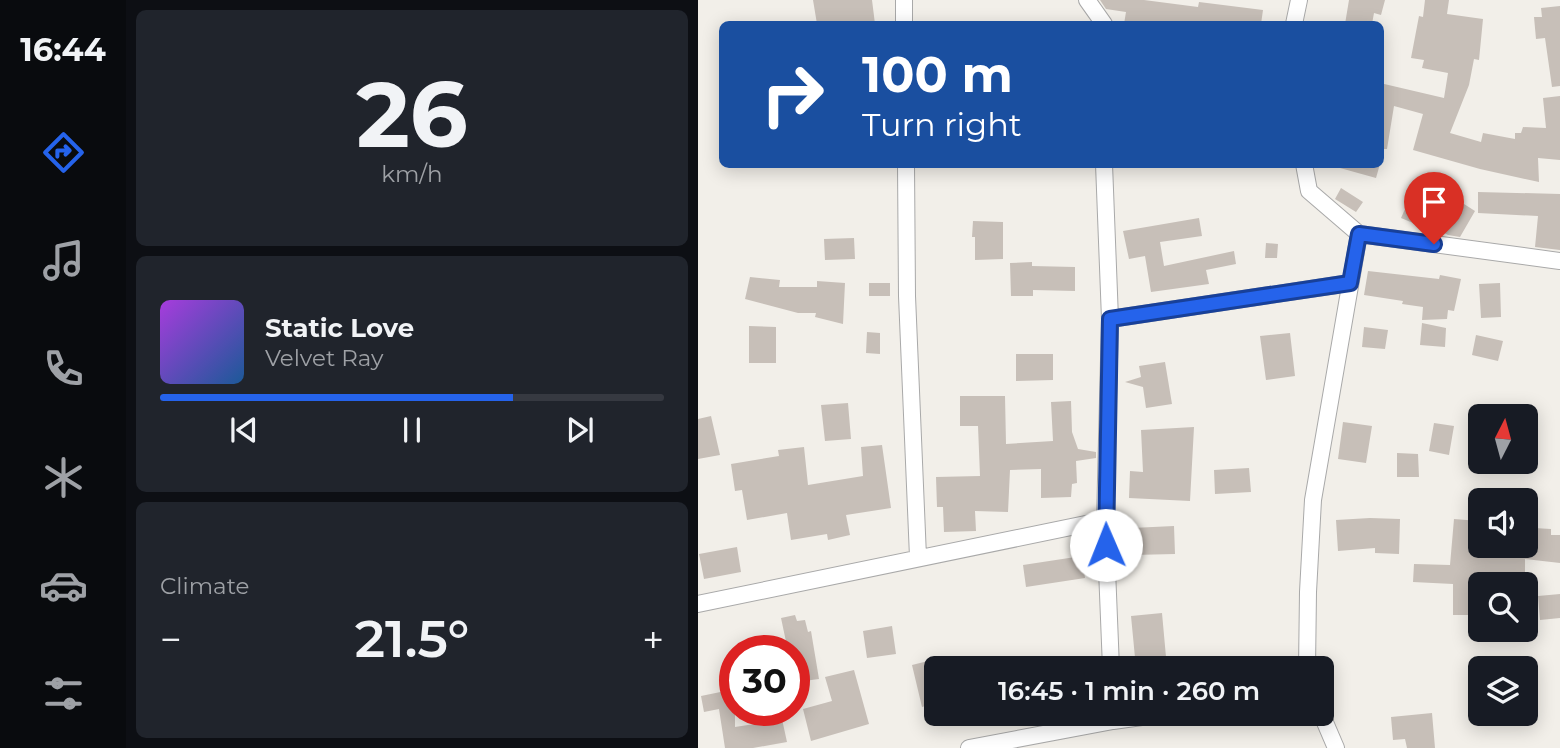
<!DOCTYPE html>
<html lang="en">
<head>
<meta charset="utf-8">
<style>
	:root { --surface:#171b24; --page:#20242c; --text:#f1f3f6; --muted:#9ea1a6; --line:#363941; --accent:#2563eb }
	body { margin:0; font-family:Montserrat,sans-serif; background:var(--page); color:var(--text); height:100vh; display:flex; flex-direction:column; font-size:26px; white-space:nowrap }
	* { box-sizing:border-box; margin:0 }
	p { font-size:23px; color:var(--muted) }
	.icon { flex:none; width:38px; height:38px; fill:none; stroke:currentColor; stroke-width:2; stroke-linecap:round; stroke-linejoin:round }
	.map { position:relative; flex:1; overflow:hidden }
	.panel { display:flex; flex-direction:column; gap:10px; padding:10px; background:#0d0f14; width:572px }
	.panel>* { flex:none }
	.top-card { position:absolute; left:21px; top:21px; width:665px; height:147px; border-radius:10px; box-shadow:0 4px 18px #0003; background:#1a4fa0; color:#fff; overflow:hidden }
	.needle { width:46px; rotate:6deg }
	.controls { position:absolute; left:770px; top:404px; display:grid; gap:14px }
	.controls a { display:grid; place-items:center; width:70px; height:70px; border-radius:10px; background:var(--surface); box-shadow:0 4px 18px #0003; font-size:35px }
	.speed { position:absolute; left:21px; top:635px; display:flex; gap:14px; font-size:35px; font-weight:700; text-align:center }
	.speed>* { display:grid; place-content:center; width:91px; height:91px; border-radius:50%; background:var(--surface); box-shadow:0 4px 18px #0003; line-height:1 }
	.speed .limit { border:10px solid #d22; background:#fff; color:#111 }
	.pin { position:absolute; display:grid; place-items:center; width:60px; height:60px; color:#fff; margin:-72px -30px; border-radius:50% 50% 50% 0; rotate:-45deg; box-shadow:0 0 7px #0007 }
	.pin .icon { rotate:45deg }
	.me { position:absolute; width:77px; margin:-38px; rotate:359deg; stroke-linejoin:round; filter:drop-shadow(0 0 5px #0008) }
	.turn { display:flex; align-items:center; gap:24px; height:147px; padding:0 28px; font-size:32px }
	.turn .icon { width:91px; height:91px; stroke-width:2.5 }
	.turn b { display:block; font-size:49px; line-height:60px }
	.big { font-size:52px; font-weight:600; line-height:1.1 }
	.panel .card { flex:1; display:flex; flex-direction:column; justify-content:center; gap:10px; min-width:0; padding:0 24px; border-radius:10px; background:var(--page) }
	.panel .dial { align-items:center; gap:0 }
	.dial b { font-size:91px; line-height:1 }
	.song { display:flex; align-items:center; gap:21px }
	.cover { width:84px; height:84px; border-radius:10px; background:linear-gradient(135deg,hsl(280 70% 55%),hsl(210 70% 35%)) }
	.played { height:7px; border-radius:4px; background:linear-gradient(90deg,var(--accent) 70%,var(--line) 70%) }
	.keys { display:flex; justify-content:space-around; direction:ltr }
	.heat { display:flex; justify-content:space-between; align-items:center; font-size:38px; direction:ltr }
	.trip { position:absolute; left:226px; top:656px; width:410px; height:70px; border-radius:10px; background:var(--surface); box-shadow:0 4px 18px #0003; font-weight:600; line-height:70px; text-align:center }
	main { display:flex; flex:1; min-height:0 }
	.tab-bar { display:flex; flex-direction:column; width:126px; justify-content:space-around; align-items:center; background:#090b0e; color:var(--muted) }
	.tab-bar .icon { width:49px; height:49px }
	.tab-bar .active { color:var(--accent) }
	.tab-bar b { font-size:32px; color:var(--text) }
	.map>svg:first-child { display:block }
	.building { fill:#c7bfb8 }
	.lines { fill:none; stroke-linecap:round; stroke-linejoin:round }
	.minor-casing { stroke:#a9a9a9; stroke-width:18 }
	.minor { stroke:#fff; stroke-width:16 }
	.route-casing { stroke:#184099; stroke-width:18 }
	.route { stroke:#2563eb; stroke-width:12 }
</style>
</head>
<body>
<main>
<nav class="tab-bar">
<b>16:44</b>
<svg class="icon active" aria-label="directions" viewBox="0 0 24 24"><path d="M12 3l9 9-9 9-9-9zM9 14v-3h6M13 9l2 2-2 2"/></svg>
<svg class="icon" aria-label="music" viewBox="0 0 24 24"><path d="M9 18V5l10-2v13"/><circle cx="6" cy="18" r="3"/><circle cx="16" cy="16" r="3"/></svg>
<svg class="icon" aria-label="phone" viewBox="0 0 24 24"><path d="M5 4h4l2 5-3 2q2 4 5 5l2-3 5 2v4C11 20 4 13 5 4z"/></svg>
<svg class="icon" aria-label="climate" viewBox="0 0 24 24"><path d="M12 3v18M4 7l16 10M4 17L20 7"/></svg>
<svg class="icon" aria-label="car" viewBox="0 0 24 24"><path d="M5 17H2v-5l4-1 3-4h7l3 4 3 1v5h-3M9 17h6M6 11h13"/><circle cx="7" cy="17" r="2"/><circle cx="17" cy="17" r="2"/></svg>
<svg class="icon" aria-label="filters" viewBox="0 0 24 24"><path d="M4 7h16M4 17h16"/><circle cx="9" cy="7" r="2"/><circle cx="15" cy="17" r="2"/></svg>
</nav>
<section class="panel">
<div class="card dial"><b>26</b><p>km/h</p></div>
<div class="card">
<div class="song"><i class="cover"></i><div><b>Static Love</b><p>Velvet Ray</p></div></div>
<div class="played"></div>
<div class="keys"><svg class="icon" aria-label="previous" viewBox="0 0 24 24"><path d="M18 5L8 12l10 7zM5 5v14"/></svg><svg class="icon" aria-label="pause" viewBox="0 0 24 24"><path d="M8 5v14M16 5v14"/></svg><svg class="icon" aria-label="next" viewBox="0 0 24 24"><path d="M6 5l10 7-10 7zM19 5v14"/></svg></div>
</div>
<div class="card"><p>Climate</p>
<div class="heat"><a>−</a><b class="big">21.5°</b><a>+</a></div>
</div>
</section>
<div class="map">
<svg width="862" height="748" viewBox="0 0 862 748">
	<rect width="100%" height="100%" fill="#f2efe9"/>
	<path class="building" d="M115,0H174L177,24H119Z
		M402,0H446L500,7L501,2L565,10L563,24H426L428,12L408,9Z
		M651,0H687L683,15L676,13L674,24H647Z
		M727,0H751L749,14L785,19L781,60L776,59L771,85L752,133L783,142L785,133L817,139V133H823L825,127L848,128L845,98L862,96V160L840,158L841,182L782,169L715,150L725,114L696,106L689,149H682V83L746,98L750,73L724,68L726,60L713,58L721,16L725,17Z
		M862,6V86L854,87L847,38L838,39L836,17H844L843,8Z
		M642,164H682L678,178L642,168Z
		M720,180L744,190L777,211L762,237L750,235L729,224L727,228L703,218Z
		M643,188L665,202L658,212L637,199Z
		M780,192L862,194V250L837,247L840,216L780,213Z
		M501,218L504,236L462,242L466,266L536,251L538,264L508,270L511,284L453,292L447,256L431,259L425,231Z
		M275,221L305,222V259L277,260V237H274Z
		M156,238L157,259L127,260L126,239Z
		M568,243L580,244L579,258H567Z
		M334,262V266L377,267V291L335,290V296H313L312,263Z
		M670,271L741,279L742,275L763,279L756,311L750,310L749,319L724,320L725,307L704,304L705,301L666,295Z
		M52,277L82,280L81,287H119V281L147,283L145,324L117,317L118,313H100L47,299Z
		M171,283H192V296H171Z
		M802,283L803,317L783,318L781,284Z
		M724,323L748,328L747,347L722,345Z
		M51,326L78,327V363H51Z
		M666,327L690,330L687,349L664,347Z
		M169,332L182,333V354L168,353Z
		M592,333L597,376L568,380L562,336Z
		M778,335L805,341L800,361L774,355Z
		M318,354H355V380L318,381Z
		M467,362L474,404L448,408L445,387L427,382L443,377L441,366Z
		M262,396H307L308,444L355,441L353,402L373,401L374,432L380,449L398,452V458L378,461L379,483L374,484L373,497L343,498V469L312,470L310,512L277,511L278,531L246,532L245,507H239L238,477L282,476L280,426H262Z
		M150,403L153,439L127,441L123,405Z
		M13,416L22,455L0,459V419Z
		M645,422L674,426L668,463L640,459Z
		M736,423L756,426L751,455L731,451Z
		M496,427L492,501L431,498L432,471L445,472L443,430Z
		M184,445L193,508L148,515L152,535L130,540L129,534L93,540L89,513L49,520L44,490L37,491L33,464L81,456L80,450L106,447L110,485L165,476L163,447Z
		M699,453L720,454L721,477H699Z
		M551,468L553,492L517,494L516,470Z
		M672,518L702,519L701,554L677,553V548L640,551L638,520Z
		M756,519L781,521L779,546H834L836,528L853,529V535H862V563L827,559V581L771,579L770,615H755V584L715,582L716,564L752,565Z
		M476,526L477,554L435,555L434,528Z
		M39,547L43,572L6,579L1,554Z
		M384,556L387,578L328,587L325,565Z
		M862,594V618L842,620L840,596Z
		M464,613L469,668H438L433,616Z
		M97,615L99,621L107,620L110,632L113,631L121,679L98,682L96,651H90L83,618Z
		M194,626L198,654L169,658L165,631Z
		M238,659V703L224,707L214,665Z
		M156,670L171,724L113,741L105,709L134,701L127,677Z
		M37,689V727L63,723L60,710H82L89,742L55,748H27L21,709L6,712L3,696Z
		M734,713L737,748H709L707,739L695,740L693,717Z"/>
	<g class="lines">
		<defs>
			<path id="minor" d="M206,0V24
				M389,0L406,24
				M596,24L601,0
				M208,164L209,296L220,557
				M406,164L412,319L407,520L413,668
				M606,164L611,191L661,234L862,261
				M412,319L652,283
				M0,604L407,520
				M609,668L610,592L615,500L661,234
				M623,713L638,748
				M271,748L415,721L465,714"/>
		</defs>
		<use href="#minor" class="minor-casing"/>
		<use href="#minor" class="minor"/>
	</g>
	<g class="lines">
		<defs>
			<path id="route" d="M408,545L412,319L652,283L661,234L736,244"/>
		</defs>
		<use href="#route" class="route-casing"/>
		<use href="#route" class="route"/>
	</g>
</svg>
<div class="controls">
<a><svg class="needle" viewBox="-14 -14 28 28"><path d="M0-13l5 13h-10z" fill="#e53935"/><path d="M0 13l5-13h-10z" fill="#9ea1a6"/></svg></a>
<a><svg class="icon" aria-label="sound" viewBox="0 0 24 24"><path d="M4 9h4l5-4v14l-5-4H4zM17 9q2 3 0 6"/></svg></a>
<a><svg class="icon" aria-label="search" viewBox="0 0 24 24"><circle cx="10" cy="10" r="6"/><path d="M15 15l6 6"/></svg></a>
<a><svg class="icon" aria-label="layers" viewBox="0 0 24 24"><path d="M12 4l9 5-9 5-9-5zM3 14l9 5 9-5"/></svg></a>
</div>
<div class="speed"><div class="limit">30</div></div>
<div class="pin" style="left:736px;top:244px;background:#d93025"><svg class="icon" aria-label="arrive" viewBox="0 0 24 24"><path d="M6 21V4h12l-3 4 3 4H6"/></svg></div>
<svg class="me" style="left:408px;top:545px" viewBox="-20 -20 40 40"><circle r="19" fill="#fff"/><path d="M0-13L10 11 0 6-10 11z" fill="#2563eb"/></svg>
<div class="trip">16:45 · 1 min · 260 m</div>
<div class="top-card">
<div class="turn"><svg class="icon" aria-label="right" viewBox="0 0 24 24"><path d="M7 20v-9h11M14 6l5 5-5 5"/></svg><div><b>100 m</b>Turn right</div></div>
</div>
</div>
</main>
</body>
</html>
